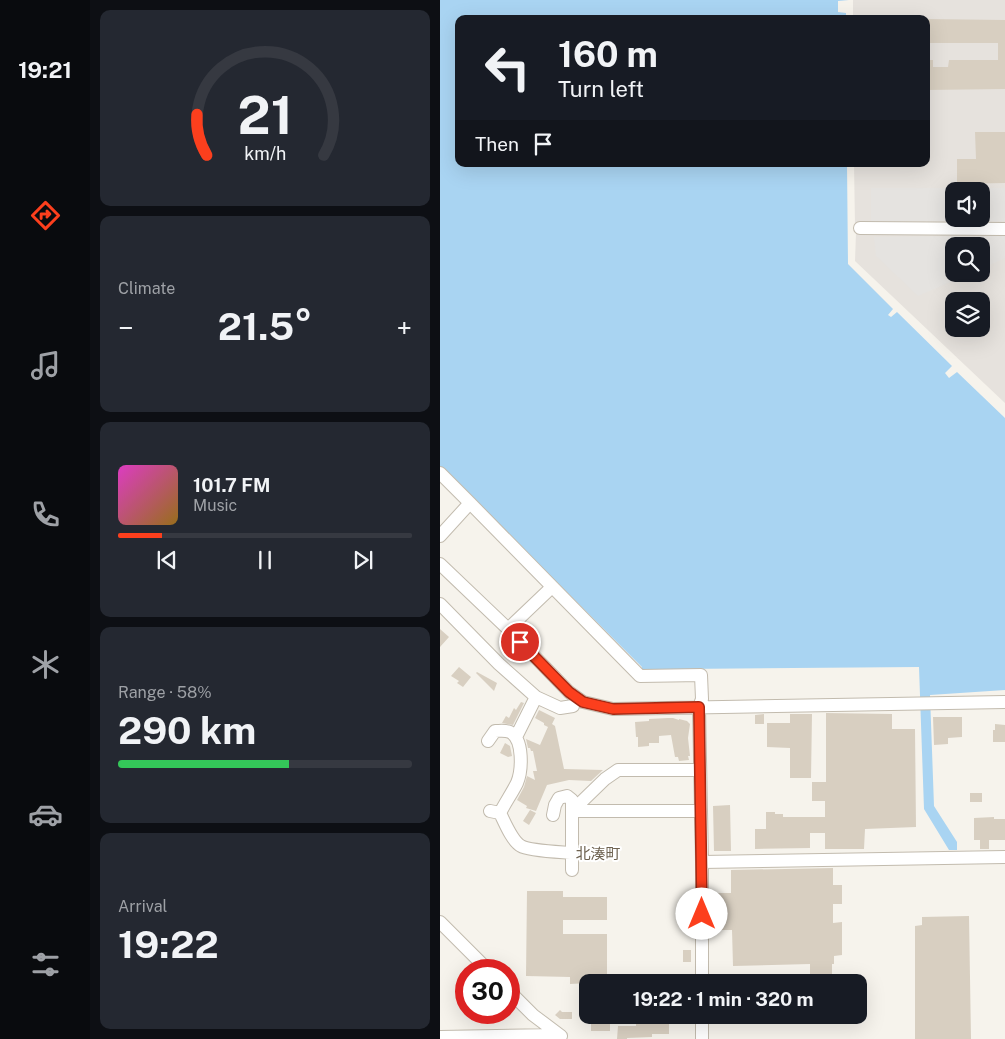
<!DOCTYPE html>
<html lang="en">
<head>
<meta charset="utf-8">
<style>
	:root { --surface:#171b24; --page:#242831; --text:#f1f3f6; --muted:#9ea1a6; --line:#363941; --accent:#fc3f1d }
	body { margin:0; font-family:"Public Sans","Noto Sans JP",sans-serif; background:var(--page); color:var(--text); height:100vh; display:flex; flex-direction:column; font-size:19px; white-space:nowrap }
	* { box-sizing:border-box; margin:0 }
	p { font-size:16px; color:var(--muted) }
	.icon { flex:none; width:28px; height:28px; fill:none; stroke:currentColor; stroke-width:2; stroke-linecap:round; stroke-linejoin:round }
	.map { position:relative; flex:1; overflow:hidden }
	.details { display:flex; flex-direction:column; gap:10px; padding:10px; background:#0d0f14; width:350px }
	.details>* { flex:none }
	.banner { position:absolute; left:15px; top:15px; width:475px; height:152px; border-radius:10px; box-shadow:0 5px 20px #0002; background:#171b24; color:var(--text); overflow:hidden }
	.fabs { position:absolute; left:505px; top:182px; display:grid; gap:10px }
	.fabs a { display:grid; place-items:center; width:45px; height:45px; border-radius:10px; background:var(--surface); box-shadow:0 5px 20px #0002; font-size:25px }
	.speed { position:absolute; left:15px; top:959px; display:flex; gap:10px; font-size:25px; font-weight:700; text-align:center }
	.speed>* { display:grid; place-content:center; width:65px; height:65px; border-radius:50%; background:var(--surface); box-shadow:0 5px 20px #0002; line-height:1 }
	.speed .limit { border:8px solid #d22; background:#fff; color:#111 }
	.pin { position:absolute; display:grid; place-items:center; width:42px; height:42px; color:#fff; margin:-21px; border:2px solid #fff; border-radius:50%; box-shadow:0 1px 5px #0007 }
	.me { position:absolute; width:55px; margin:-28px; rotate:0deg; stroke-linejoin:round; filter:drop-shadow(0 0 4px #0008) }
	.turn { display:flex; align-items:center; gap:18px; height:105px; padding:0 20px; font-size:22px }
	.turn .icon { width:65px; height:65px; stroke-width:2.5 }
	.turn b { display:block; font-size:35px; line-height:42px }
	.then { display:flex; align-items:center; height:48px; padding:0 20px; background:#0003; gap:10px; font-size:19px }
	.big { font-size:38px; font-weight:700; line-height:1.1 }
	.details .widget { flex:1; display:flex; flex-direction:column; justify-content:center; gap:8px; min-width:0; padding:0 18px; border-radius:10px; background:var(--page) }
	.details .dial { align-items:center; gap:0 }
	.dial svg { height:130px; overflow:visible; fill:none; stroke:var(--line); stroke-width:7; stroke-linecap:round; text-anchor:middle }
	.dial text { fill:var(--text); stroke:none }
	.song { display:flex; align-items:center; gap:15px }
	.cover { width:60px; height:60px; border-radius:8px; background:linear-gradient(135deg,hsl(310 70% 55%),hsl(40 70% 35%)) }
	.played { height:5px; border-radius:2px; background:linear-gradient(90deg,var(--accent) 15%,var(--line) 15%) }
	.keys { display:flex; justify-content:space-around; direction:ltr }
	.heat { display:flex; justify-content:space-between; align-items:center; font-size:28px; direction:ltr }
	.charge { height:8px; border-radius:4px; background:linear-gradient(90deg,#34c759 58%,var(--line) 0) }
	.trip { position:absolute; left:139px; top:974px; width:288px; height:50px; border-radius:10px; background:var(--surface); box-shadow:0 5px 20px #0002; font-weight:700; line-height:50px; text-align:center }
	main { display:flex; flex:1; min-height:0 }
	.dock { display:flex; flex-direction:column; width:90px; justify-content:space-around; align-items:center; background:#090b0e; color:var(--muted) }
	.dock .icon { width:35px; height:35px }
	.dock .selected { color:var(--accent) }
	.dock b { font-size:22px; color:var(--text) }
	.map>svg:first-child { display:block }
	.industrial { fill:#e6e2dd; fill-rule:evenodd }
	.parking { fill:#e5e3e0; fill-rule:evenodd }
	.water { fill:#a9d4f2 }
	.building { fill:#d8cfc1 }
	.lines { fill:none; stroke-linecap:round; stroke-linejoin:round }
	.minor-casing { stroke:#c2bbae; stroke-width:14 }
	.minor { stroke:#fff; stroke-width:12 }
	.route-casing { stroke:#a42913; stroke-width:12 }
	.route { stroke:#fc3f1d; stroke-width:9 }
	.labels { text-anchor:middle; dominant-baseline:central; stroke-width:4; stroke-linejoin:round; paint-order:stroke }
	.quarter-label { font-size:15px; fill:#6e6250; stroke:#fff }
</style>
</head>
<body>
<main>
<nav class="dock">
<b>19:21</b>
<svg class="icon selected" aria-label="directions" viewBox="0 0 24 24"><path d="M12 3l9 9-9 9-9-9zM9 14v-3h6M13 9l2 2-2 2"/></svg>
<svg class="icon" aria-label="music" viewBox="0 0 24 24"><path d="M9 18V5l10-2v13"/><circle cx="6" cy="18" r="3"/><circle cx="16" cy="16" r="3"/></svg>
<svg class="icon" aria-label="phone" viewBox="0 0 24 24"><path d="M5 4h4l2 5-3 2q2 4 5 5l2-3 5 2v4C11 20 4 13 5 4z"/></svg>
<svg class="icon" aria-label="climate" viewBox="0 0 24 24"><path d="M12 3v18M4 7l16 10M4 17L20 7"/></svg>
<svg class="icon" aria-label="car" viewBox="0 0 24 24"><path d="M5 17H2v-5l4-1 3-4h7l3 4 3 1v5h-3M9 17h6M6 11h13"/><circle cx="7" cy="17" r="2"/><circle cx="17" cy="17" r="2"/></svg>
<svg class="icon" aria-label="filters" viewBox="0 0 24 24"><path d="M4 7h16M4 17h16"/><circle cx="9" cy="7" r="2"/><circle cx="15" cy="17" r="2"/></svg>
</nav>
<section class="details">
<div class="widget dial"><svg viewBox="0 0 100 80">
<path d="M14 69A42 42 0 1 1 86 69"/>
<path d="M14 69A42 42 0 0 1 8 44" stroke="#fc3f1d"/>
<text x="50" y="56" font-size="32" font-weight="700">21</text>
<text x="50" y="72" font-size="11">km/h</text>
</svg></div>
<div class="widget"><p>Climate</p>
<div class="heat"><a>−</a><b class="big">21.5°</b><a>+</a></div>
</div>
<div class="widget">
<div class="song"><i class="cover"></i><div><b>101.7 FM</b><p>Music</p></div></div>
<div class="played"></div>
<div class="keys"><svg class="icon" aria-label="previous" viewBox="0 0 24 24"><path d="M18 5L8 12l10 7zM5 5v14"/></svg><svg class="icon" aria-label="pause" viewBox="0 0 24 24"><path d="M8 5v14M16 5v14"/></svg><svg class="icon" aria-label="next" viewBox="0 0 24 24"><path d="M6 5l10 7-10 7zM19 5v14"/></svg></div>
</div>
<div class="widget"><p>Range · 58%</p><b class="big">290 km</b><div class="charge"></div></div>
<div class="widget"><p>Arrival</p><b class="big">19:22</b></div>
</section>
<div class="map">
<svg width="565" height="1039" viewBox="0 0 565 1039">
	<rect width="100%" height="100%" fill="#f6f3ec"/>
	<path class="industrial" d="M413,0H565V225H415L414,164H486V19H413ZM514,191H541V219H514Z
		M416,233H565V403L415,261ZM514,246H541V274H514ZM514,301H541V329H514Z"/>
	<path class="parking" d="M431,188H565V221H431ZM514,191H541V219H514Z
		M565,236V258L541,269V246H514V274H529L478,296L436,256L434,237Z"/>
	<path class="water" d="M0,0H409L398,1V12L406,13V19H19V164H407L408,264L453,309L448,315L451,317L457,312L512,366L505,373L509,378L517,372L565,418V690L490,695L494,806L517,842V850H509L484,809L479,667L240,669L206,674L201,669L202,667L0,466Z"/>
	<path class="building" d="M486,19L565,20V89L486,90V60H493V67H508L509,60H558V43H486Z
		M535,132H565V183L517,184V159H536Z
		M0,629L9,637L0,647Z
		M19,667L31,677L23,687L17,683L19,681L11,676Z
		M37,672L57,683L54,691L36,673Z
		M81,702L84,703L73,725L62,723L66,716L69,718L74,708L76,710Z
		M99,710L115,718L112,724L115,726L124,769L163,770L151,781L129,780L107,785L96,811L86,808L87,806L77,800L84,787L87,776L95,780L93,771H97L93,751H91L90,748H88L86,739L100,745L108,727L104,725V723L95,718Z
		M386,713L452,714V729H475L476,827L425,829L424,849H385V833H370V848L315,849V829H326V812H335V814H343V817H385V801H372V782H386Z
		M324,714V724H315V715Z
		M350,714H372L371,778H350V748L327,747V723H350Z
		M493,717H522V737L508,738V744L494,745Z
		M228,718H233L239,720V719L247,721L250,724L248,738L250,756H248L249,760L239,761L238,757H235L231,735L219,736V743H209V746L198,747V737H196L195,722L209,721V719Z
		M555,724L565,725V742H553V730H555Z
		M65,743L70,746L72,756L68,757L60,753Z
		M530,793H542V802H530Z
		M290,805L291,851H274L273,806Z
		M90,810L96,813L89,825L83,821Z
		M554,817V819H565V840H549V849H540V840H534V818Z
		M393,868V885H402V904H393V923L402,922V955L394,956V964H392V977H370V964L293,966L292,930H274L273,893H291V870Z
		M87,891H123V897H167V920H123V934H167V982L130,984V977L86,976Z
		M529,916L531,1039H475V926L482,925V917Z
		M243,950H251V962H243Z
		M120,1010L122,1012H132V1019H120L115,1015Z
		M215,1015H229V1034H212V1037L187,1038V1039H177L178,1026H196V1023L215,1022Z
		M151,1017H170V1031H151Z"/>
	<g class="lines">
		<defs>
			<path id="minor" d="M420,228L565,229
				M0,473L30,503L200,676L261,675L262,699L259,707L262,862V982
				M0,536L30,503
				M0,564L68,629L129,692L143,702L173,709L565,702
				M0,604L59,664L96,697L120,708L133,706
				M68,629L112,587
				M76,737L96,697
				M48,741L55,731C60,731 65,730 70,732C84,739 82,771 77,783C72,793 65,803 60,813L50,811
				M132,811L165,779L178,770H260
				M132,811H261
				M60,813C65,823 72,841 81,846C89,851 121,852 132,853
				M113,815L115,805L119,798L127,796L132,800V870
				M262,862L565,857
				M0,922L48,970
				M69,991L93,1015L121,1036
				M262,1015V1039
				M0,1037L119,1035"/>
		</defs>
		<use href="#minor" class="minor-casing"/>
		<use href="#minor" class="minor"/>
	</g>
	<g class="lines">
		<defs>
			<path id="route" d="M80,642L129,692L143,702L173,709L259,707L262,914"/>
		</defs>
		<use href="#route" class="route-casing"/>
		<use href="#route" class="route"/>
	</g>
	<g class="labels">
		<g class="quarter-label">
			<text x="158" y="853">北湊町</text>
		</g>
	</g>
</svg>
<div class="fabs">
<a><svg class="icon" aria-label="sound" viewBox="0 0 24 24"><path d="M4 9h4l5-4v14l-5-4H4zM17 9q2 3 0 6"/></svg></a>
<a><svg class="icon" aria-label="search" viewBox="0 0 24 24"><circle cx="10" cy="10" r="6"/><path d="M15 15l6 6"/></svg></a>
<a><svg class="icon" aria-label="layers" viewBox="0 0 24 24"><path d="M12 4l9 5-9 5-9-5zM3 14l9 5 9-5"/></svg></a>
</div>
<div class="speed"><div class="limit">30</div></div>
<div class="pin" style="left:80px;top:642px;background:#d93025"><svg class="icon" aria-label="arrive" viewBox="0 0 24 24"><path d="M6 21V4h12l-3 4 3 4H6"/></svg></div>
<svg class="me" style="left:262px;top:914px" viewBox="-20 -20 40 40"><circle r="19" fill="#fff"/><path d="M0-13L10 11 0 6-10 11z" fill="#fc3f1d"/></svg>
<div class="trip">19:22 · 1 min · 320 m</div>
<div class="banner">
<div class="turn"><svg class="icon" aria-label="left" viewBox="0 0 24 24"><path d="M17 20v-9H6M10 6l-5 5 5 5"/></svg><div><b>160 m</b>Turn left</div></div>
<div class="then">Then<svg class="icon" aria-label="arrive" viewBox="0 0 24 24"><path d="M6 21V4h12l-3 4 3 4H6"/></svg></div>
</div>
</div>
</main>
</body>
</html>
